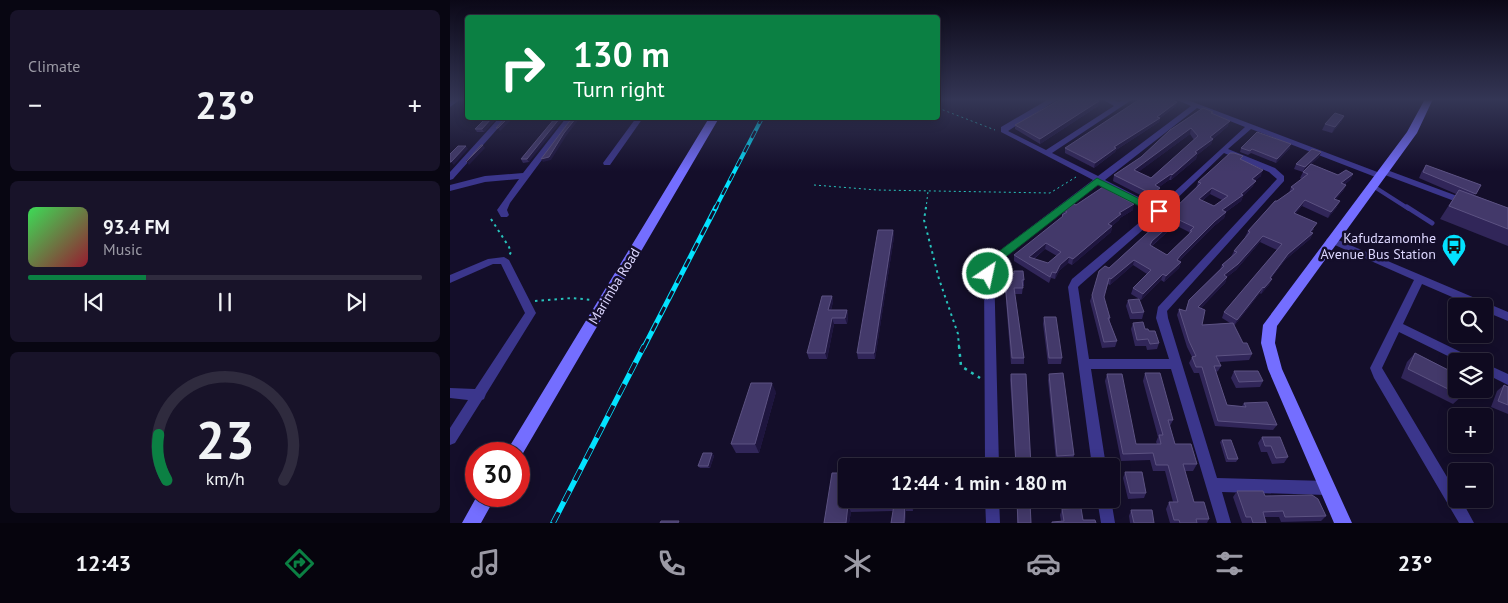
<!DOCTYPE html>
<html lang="en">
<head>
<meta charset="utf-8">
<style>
	:root { --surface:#0f0a20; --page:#181329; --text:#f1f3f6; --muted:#9b9aa5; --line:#2f2b3e; --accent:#0b8043 }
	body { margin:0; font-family:"PT Sans",sans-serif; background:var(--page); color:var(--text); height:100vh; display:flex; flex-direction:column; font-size:19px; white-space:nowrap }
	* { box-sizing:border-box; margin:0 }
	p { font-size:16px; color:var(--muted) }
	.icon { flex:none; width:28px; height:28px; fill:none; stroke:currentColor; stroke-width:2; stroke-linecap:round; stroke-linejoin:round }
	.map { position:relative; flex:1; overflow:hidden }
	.sheet { display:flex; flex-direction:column; gap:10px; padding:10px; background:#080612; width:450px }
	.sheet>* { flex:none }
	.hud { position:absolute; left:15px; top:15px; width:475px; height:105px; border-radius:5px; box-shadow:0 2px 12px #0003,0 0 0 1px var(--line); background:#0b8043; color:#fff; overflow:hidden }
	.tools { position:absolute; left:998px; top:298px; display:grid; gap:10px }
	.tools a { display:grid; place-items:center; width:45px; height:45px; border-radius:5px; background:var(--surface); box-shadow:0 2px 12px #0003,0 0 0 1px var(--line); font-size:25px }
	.speed { position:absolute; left:15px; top:442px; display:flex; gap:10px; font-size:25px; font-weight:700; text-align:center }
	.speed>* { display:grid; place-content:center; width:65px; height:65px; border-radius:50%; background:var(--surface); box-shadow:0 2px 12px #0003,0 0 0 1px var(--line); line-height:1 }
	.speed .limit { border:8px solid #d22; background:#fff; color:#111 }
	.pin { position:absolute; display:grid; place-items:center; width:42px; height:42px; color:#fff; margin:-21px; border-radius:10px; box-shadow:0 2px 8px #0006 }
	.me { position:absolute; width:55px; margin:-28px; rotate:34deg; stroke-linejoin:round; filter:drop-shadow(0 0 4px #0008) }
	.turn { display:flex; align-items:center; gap:18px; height:105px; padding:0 25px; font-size:22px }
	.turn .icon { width:65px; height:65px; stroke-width:2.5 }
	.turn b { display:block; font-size:35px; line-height:42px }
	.big { font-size:38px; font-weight:700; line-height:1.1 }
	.sheet .widget { flex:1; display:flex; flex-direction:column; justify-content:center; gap:8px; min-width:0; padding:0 18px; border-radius:8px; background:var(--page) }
	.sheet .dial { align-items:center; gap:0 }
	.dial svg { height:130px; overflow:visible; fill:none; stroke:var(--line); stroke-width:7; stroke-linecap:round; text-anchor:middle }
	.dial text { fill:var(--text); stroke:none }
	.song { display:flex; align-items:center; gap:15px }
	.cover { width:60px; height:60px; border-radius:8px; background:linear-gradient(135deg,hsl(130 70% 55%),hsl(350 70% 35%)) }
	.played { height:5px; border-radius:2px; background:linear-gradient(90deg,var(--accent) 30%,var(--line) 30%) }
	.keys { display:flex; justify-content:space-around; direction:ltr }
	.heat { display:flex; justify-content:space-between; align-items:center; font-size:28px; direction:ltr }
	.trip { position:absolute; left:388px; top:458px; width:282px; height:50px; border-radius:5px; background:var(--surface); box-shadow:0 2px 12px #0003,0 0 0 1px var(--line); font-weight:700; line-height:50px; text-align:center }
	.tab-bar { display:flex; height:80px; justify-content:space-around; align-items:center; background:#06040d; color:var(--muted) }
	.tab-bar .icon { width:35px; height:35px }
	.tab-bar .selected { color:var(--accent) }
	.tab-bar b { font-size:22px; color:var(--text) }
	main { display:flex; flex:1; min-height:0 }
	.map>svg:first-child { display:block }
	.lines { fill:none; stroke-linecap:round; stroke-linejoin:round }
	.path-far2 { stroke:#27c3bc; stroke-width:1; stroke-dasharray:2 3; stroke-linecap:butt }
	.path-far1 { stroke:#27c3bc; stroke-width:2; stroke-dasharray:2.5 4; stroke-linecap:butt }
	.path { stroke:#27c3bc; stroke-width:2.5; stroke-dasharray:3 5; stroke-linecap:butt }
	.lane-far1 { stroke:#3b368c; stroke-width:4 }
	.lane { stroke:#3b368c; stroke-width:5 }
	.street { fill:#3b368c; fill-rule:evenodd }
	.secondary { fill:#746eff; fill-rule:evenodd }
	.rail-far2-casing { stroke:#03e2ff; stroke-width:4 }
	.rail-far1-casing { stroke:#03e2ff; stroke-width:5 }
	.rail-casing { stroke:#03e2ff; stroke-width:5.5 }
	.rail-far2 { stroke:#140e2a; stroke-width:2.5; stroke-dasharray:8; stroke-linecap:butt }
	.rail-far1 { stroke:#140e2a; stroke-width:3; stroke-dasharray:9; stroke-linecap:butt }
	.rail { stroke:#140e2a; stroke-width:4; stroke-dasharray:12; stroke-linecap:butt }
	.wall { fill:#312659; fill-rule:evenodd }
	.shaded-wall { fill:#1e153e }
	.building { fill:#43396a; stroke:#5c5282; fill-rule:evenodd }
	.route { fill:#0b8043; stroke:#07532c }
	.labels { text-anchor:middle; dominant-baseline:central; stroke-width:5; stroke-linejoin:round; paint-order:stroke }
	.poi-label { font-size:14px; fill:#ddd7ff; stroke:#140e2a; text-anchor:end }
	.street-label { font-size:14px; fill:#ddd7ff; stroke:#140e2a }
</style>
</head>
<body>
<main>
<section class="sheet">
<div class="widget"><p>Climate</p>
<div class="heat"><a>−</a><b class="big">23°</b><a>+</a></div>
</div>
<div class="widget">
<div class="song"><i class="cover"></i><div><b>93.4 FM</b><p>Music</p></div></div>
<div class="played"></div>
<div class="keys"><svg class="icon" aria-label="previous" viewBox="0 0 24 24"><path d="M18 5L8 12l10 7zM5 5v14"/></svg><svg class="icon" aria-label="pause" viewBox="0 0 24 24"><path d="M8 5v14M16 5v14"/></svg><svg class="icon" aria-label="next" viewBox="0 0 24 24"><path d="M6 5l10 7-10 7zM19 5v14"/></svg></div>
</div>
<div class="widget dial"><svg viewBox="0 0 100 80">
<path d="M14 69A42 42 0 1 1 86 69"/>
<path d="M14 69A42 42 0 0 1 9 41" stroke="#0b8043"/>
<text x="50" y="56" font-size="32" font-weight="700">23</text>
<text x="50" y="72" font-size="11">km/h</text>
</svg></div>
</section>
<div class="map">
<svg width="1058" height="523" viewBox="0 0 1058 523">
	<rect width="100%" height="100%" fill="#140e2a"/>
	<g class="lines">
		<path class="path-far2" d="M488,108L545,130
			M310,118H312
			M364,185L427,190L600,193L626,177
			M476,209L478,191"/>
		<path class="path-far1" d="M476,207L474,220L489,279L508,334L509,347
			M41,219L59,247L61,252L59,256
			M85,301L122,298L142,300"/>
		<path class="path" d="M509,346L511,366L530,378"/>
		<path class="lane-far1" d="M923,186L959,209"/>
		<path class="lane" d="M957,207L982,223"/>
		<path class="street" d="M3,99H11L0,107V101Z
			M599,99H608L558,131L596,150L664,106L652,99H661L669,102L674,99H683L602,153L648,176L741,106L725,99H735L930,173L931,170H937L1018,200L1019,202L1015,205L935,175L934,178H928L801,129L778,149L825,168L834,176V181L717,311L718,318L767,478L877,481L882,483L884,488L882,493L877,495L772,492L781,523H767L721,369H641L656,466H642L618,287L622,279L703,211L649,184L548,262L544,267L549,466H535L534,267L540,258L643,180L551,132V127ZM747,108L795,127L708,207L655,180ZM774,153L819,172L827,179L708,307L706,318L719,359H639L628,287L630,285L712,213Z
			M49,118H57L3,179L0,180V172Z
			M116,118H123L60,203L57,210L59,215L57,217H51L47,210L69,179L35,182L0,191V185L35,176L73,173Z
			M186,118H193L160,165H154L153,163Z
			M881,237L1058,312V321L1034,311V306H1023L972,284L953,324L1023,358L1025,361H1008L949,332L932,368L1006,492V499H1011L1024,523H1009L924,378L920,368L964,280L878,242L876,240L878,238Z
			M54,257L59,260L86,313L36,394L34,399L32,400L5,443L0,445V428L18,400L0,398V388L25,389L75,313L51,264H43L0,283V275L38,259Z
			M1034,363L1058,374V385L1034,373Z
			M535,499H549L550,523H536Z
			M647,499H661L665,523H651Z"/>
		<path class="secondary" d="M975,99H983L967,133L827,326L825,343L832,369L902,523H884L818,369L811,343L813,325L957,132Z
			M259,118H269L69,460V454H55Z
			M27,496H46L31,523H12Z"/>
		<defs>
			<path id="rail-far2" d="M265,209L312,118"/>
			<path id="rail-far1" d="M194,347L266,207"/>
			<path id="rail" d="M103,523L194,346"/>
		</defs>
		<use href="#rail-far2" class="rail-far2-casing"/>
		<use href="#rail-far1" class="rail-far1-casing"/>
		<use href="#rail" class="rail-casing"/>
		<use href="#rail-far2" class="rail-far2"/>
		<use href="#rail-far1" class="rail-far1"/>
		<use href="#rail" class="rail"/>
	</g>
	<path class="wall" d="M649,101L648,106L590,144L565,129V125Z
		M726,106L710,118L709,122L666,150L665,152L644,168L615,153V148Z
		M763,112L762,114L778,126L763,139L761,144L747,155L746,159L721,180H719L709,187L708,194L700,200L663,181L664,175ZM740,134L744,140L701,178L688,172Z
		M894,116L891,122L882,133L872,130L875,124Z
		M36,118H47L34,132H27L25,129Z
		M105,118L79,162L73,163L71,159Z
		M791,148H840L826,163L801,153L798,155L790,152Z
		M871,152L869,157L861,164L888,175L903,174L900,180L894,185H896L893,191L886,199L887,207L878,218L852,206L845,214L864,229L861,232L863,233L860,239L835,260L821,278L819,285L811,294L810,293L784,326L793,343L802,354L799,360L769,362L771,366L768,371L766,372L777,405L792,406L794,403L827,425L823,430L765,426L749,373H744L739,363L742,357L737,347L727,315L729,309L735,311L739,300L770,269L772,265L781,257L784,251L796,237H795L798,231L827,201L839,193L841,187L852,179L850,178L853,172L844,169L846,164ZM810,242L827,250L774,312L772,318L780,323L752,325L751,308L775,283L777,277L786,270Z
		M792,160L811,176L805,180L803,186L793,196L791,201L776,212L774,218L763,227L729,261L731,262L729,268L714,282L711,280L691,300L681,294L683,288L697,274L683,265L660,285L658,284L654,297L660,318V322L667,341L665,347L652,348L640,301L642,295L659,268L711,220L712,214L724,209L746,188L748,182ZM760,194L772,200L764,206L752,201ZM725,225L739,232V234L717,255L702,246Z
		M976,165L1031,185L1024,195L1058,208V246L990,219L1006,194L969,178L972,171Z
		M626,205L683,210L670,218L669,220L662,226L661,232L622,265L618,263L609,271L605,279L601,278L599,283L564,261V255L612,218L613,209ZM595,249L607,256L598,263L584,259Z
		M443,230L444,237L425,359H408L407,353Z
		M564,271L574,280V286H573L572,294H565L574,358V364H561L555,288V282H556V274H564Z
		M382,296L383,302L381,310H397L398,316L397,324H384L377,359H359L357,353Z
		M678,300L694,312L692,319H680L676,306Z
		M594,317L612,358L611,364H598L593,324Z
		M683,323L699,331L709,343L707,349L697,350L696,346H685L681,329Z
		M965,353L1005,373L1006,372V389L1012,396L1003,404L951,378L957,362Z
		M784,371L813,381L810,387L786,388L781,378Z
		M695,373L723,420L720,426L725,444L747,464L743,471H735L744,502L759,519L757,523H720L716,509L719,502H723L715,471H703L700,460L671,461L655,381L657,374L686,444H707L706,442L708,437L693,381Z
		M561,374L581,466H566L560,380Z
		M599,374L624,455L623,461H606L598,380Z
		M1054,385L1058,387V414L1041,407L1047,391Z
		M1020,389H1029L1026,392Z
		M326,392L309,453H286L281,444Z
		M812,437L838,457L834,463L822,464L817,452H811L808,443Z
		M772,440L788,459L786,462H776L770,442Z
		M262,453L264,456L260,468H250L248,466Z
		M675,472L696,493L694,498L678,499L673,478Z
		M787,491L876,516L871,521L831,522L829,517H815L816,523H792L783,497Z
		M396,499H464L463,511H456L455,523H441L443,511L401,512L399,523Z
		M562,499H593L592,507H580L581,523H567V508H562Z
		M611,499H627L611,500Z
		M612,509L633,520L611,521L610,515Z
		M681,510L704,523H680L679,516Z"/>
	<path class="shaded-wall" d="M649,101L648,106L590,144V139Z
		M727,102L726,106L710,118L709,122L666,150L665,152L644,168L645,163L664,147L707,117Z
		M894,116L891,122L882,133L885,127Z
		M42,118H47L34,132L32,129Z
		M58,118H63L50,131L48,128Z
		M110,118H114L79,162L77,159Z
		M126,118H130L116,136L101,160L93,162L91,159L114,133Z
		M780,121L778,126L763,139L761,144L747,155L746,159L721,180L722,175L760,137Z
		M741,128L740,134L683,176L684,170Z
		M841,144L840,148L826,163L827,159Z
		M33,145L35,148L19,165L16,161Z
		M16,146L18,149L4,165L1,162Z
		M871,152L869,157L853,172L855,167Z
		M813,170L811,176L800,185L802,179Z
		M721,174L719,180L704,191L705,185Z
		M903,174L900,180L888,189L891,183Z
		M806,181L803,186L793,196L791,201L770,216L772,210Z
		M896,185L893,191L881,205L884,199Z
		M710,188L708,194L700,200L702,194Z
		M762,188L760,194L747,205L749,199Z
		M855,200L852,206L841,219L844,213Z
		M890,201L887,207L878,218L881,212Z
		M684,204L683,210L670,218L669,220L657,230L658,224L669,213Z
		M776,212L774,218L763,227L728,262L727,260L730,256L765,221Z
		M727,219L725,225L700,247V245L702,241Z
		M662,226L661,232L622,265L623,259Z
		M443,230L444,237L425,359L424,353Z
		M863,233L860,239L835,260L817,284L820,278L838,254Z
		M813,236L810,242L786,270L777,277L775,283L746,313L748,307L774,275Z
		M596,243L595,249L578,263L579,257Z
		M619,257L618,263L609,271L605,279L606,273L610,265Z
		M684,260L683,265L660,285L661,279Z
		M731,262L729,268L714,282L716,276Z
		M713,274L711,280L691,300L693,294Z
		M822,279L819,285L811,294L814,288Z
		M813,287L810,293L784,326L787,320Z
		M382,296L383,302L379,317L378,310Z
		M397,310L398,316L397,324L395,318Z
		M382,318L384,324L377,359L375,353Z
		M322,383L326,392L309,453L305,444Z
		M262,453L264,456L260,468L258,466Z
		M462,499H464L463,511L462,504Z
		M455,504L456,511L455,523H454Z
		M398,505L401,512L399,523H396Z"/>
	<path class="building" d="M611,99H644L649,101L590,139L565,125Z
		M690,99H719L727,102L707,117L710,118L664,147L666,148L645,163L615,148Z
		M753,108L763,112L761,113L780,121L760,137L763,139L745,152L747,153L722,175L721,174L705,185L710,188L702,194L664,175L691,157L720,130ZM741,128L748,136L701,178L684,170Z
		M885,113L894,116L885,127L875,124Z
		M36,118H42L32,129H25Z
		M55,118H58L48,128H46Z
		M105,118H110L77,159H71Z
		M122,118H126L114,133L99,157L91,159Z
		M807,132L841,144L827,159L802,149L800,151L791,148Z
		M31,145H33L16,162Z
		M8,146H16L1,162H0V154Z
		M862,149L871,152L855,167L846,164Z
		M780,153H784L793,156L790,159L813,170L802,179L806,181L791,194L793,195L772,210L776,212L765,221L730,256L727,260L731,262L716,276L713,274L693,294L683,288L701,270L684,260L661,279L659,278L654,297L660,318H658L667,341L654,342L642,295L649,271L655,266L659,268L716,216L712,214L720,207L724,209L751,183L748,182L758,173ZM762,188L778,196L764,206L749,199ZM727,219L744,227L740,231H742L717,255L700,245L702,241Z
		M861,164L888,175L896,170L903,174L891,183L896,185L884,199L890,201L881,212L855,200L844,213L867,223L860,232L863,233L838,254L820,278L822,279L814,288L813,287L787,320L774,312L832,244L813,236L788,264L774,275L777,277L748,307L755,310L752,325L783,323L793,343H797L802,354L766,356L771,366H764L777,405L796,407L794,403L817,402L827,425L768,421L752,367H746L742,357L746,356L739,341L729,309L736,311L739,300L774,266L772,265L787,252L784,251L800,232L798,231L825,201H827L844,189L841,187L858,174L853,172Z
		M976,165L1031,185L1026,194L973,172Z
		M653,187L684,204L669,213L671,214L658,224L662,226L623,259L619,257L610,265L606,273L602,272L600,277L564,255L613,216L612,215L617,212L613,209L622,203L626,205ZM596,243L611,252L598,263L579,257Z
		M1009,190L1058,208V229L999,206Z
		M428,230H443L424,353H407Z
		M564,271H573L574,280H572L573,288H564L574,358H562L555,282H557L556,274H564Z
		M372,296H382L378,310H397L395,318H382L375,353H357Z
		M689,299L694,312L682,313L678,300Z
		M594,317H606L612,358H599Z
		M693,322L695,329H698L699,331H705L709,343L700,344L698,339L687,340L683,323Z
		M965,353L1006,374V389H1014L1012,396L958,369Z
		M784,371H808L813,381L789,382Z
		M613,373L624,455L607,456L599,374Z
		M695,373H710L723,420H718L725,444H741L747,464H733L744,502H754L759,519H746L747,523H730L729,520H724L719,502H728L718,465H706L703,453L673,454L657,374H672L686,444H711L709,435H713Z
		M561,374H576L581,466H566Z
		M301,383H322L305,444H281Z
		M1054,385L1058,387V405L1048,401Z
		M812,437H830L838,457L826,458L821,446H815Z
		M772,440H781L788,459H778Z
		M253,453H262L258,466H248Z
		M675,472H692L696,493H680Z
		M382,473H396V499H462V504H455L454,523H441L444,505H398L396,523H374Z
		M787,491H813L815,496L862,495L868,499L876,516L835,517L833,511L813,512L816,523H803L801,517H796Z
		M563,499H593V502H580L581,523H568L567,502H563Z
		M631,508L633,520H645L646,523H602V522L614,521L612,509Z
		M681,510H702L704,523H684Z
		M211,521H229L228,523H210Z"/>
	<linearGradient id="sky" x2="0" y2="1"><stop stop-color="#0b0817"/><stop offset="0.58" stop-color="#343655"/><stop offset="1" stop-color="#343655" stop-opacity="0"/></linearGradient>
	<rect width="1058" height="172" fill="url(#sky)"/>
	<path class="route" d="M647,178L714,211L709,215L705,214L648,185L548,263L543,277H534C530,270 536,263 540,258Z"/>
	<defs>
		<symbol id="bus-pin" viewBox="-11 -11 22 30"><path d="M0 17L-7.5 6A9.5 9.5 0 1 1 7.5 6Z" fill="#03e2ff" stroke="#140e2a"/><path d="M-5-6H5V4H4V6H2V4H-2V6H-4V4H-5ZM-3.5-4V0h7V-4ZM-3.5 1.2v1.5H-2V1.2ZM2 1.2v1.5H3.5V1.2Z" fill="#111"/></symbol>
	</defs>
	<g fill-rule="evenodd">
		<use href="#bus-pin" x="990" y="232" width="28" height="38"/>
	</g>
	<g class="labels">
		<g class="poi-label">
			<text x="986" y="238">Kafudzamomhe<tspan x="986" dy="16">Avenue Bus Station</tspan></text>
		</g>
		<g class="street-label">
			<text transform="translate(164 286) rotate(-59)">Marimba Road</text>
		</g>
	</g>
</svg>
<div class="tools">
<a><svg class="icon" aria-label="search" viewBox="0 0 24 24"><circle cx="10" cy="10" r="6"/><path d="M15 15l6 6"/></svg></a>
<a><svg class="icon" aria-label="layers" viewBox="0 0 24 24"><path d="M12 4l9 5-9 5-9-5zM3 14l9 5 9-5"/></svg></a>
<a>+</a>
<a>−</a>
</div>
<div class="speed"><div class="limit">30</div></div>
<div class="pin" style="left:709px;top:211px;background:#d93025"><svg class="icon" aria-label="arrive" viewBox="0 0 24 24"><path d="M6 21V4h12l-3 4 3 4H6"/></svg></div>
<svg class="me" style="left:538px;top:274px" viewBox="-20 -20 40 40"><circle r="17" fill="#0b8043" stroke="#fff" stroke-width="3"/><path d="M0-11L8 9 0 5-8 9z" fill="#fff"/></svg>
<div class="trip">12:44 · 1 min · 180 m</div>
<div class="hud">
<div class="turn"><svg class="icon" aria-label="right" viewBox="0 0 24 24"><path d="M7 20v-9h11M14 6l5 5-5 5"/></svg><div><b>130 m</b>Turn right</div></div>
</div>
</div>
</main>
<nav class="tab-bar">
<b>12:43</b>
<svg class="icon selected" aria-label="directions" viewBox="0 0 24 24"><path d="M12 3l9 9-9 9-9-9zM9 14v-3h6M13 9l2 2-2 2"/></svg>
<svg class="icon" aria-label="music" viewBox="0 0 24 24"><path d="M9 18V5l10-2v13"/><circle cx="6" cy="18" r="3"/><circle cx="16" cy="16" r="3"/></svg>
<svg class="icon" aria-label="phone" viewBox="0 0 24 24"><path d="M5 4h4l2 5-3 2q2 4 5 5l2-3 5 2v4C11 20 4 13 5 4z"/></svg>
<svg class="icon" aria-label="climate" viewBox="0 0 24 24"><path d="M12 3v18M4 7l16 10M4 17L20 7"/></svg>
<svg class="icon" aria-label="car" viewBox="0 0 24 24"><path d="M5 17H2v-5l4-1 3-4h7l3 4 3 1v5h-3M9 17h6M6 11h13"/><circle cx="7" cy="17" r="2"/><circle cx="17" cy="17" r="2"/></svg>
<svg class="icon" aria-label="filters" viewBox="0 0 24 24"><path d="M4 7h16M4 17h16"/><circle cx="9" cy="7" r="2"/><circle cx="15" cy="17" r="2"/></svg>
<b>23°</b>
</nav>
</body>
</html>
